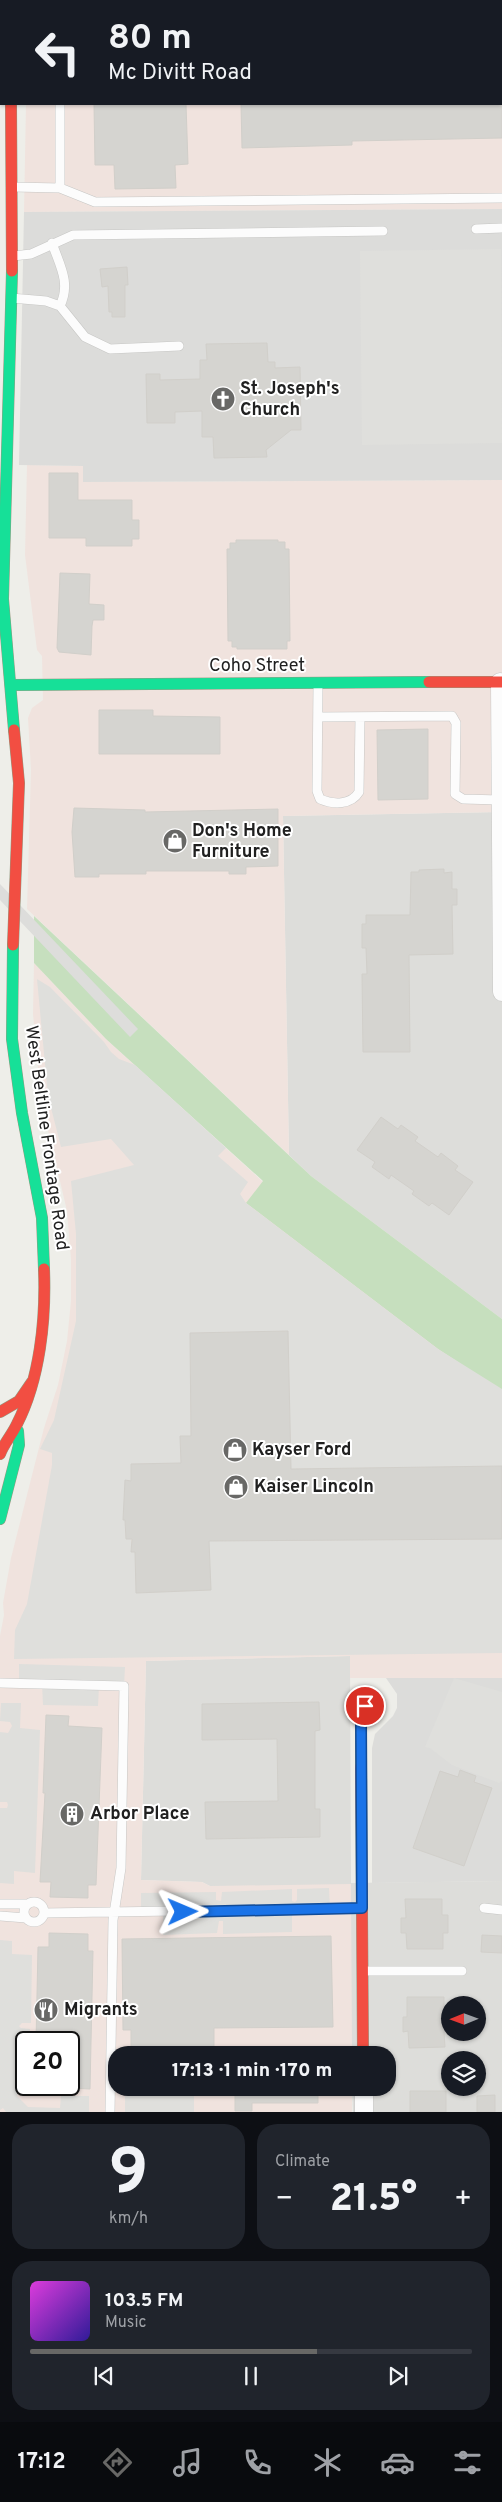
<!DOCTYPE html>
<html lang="en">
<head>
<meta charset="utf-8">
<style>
	:root { --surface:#171b24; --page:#20242c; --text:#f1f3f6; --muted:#9ea1a6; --line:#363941; --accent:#686866 }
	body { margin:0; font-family:Overpass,sans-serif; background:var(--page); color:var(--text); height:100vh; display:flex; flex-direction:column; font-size:19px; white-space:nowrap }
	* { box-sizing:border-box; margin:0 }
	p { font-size:16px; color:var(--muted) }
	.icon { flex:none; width:28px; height:28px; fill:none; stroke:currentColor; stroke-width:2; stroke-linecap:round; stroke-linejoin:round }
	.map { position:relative; height:2112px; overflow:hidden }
	.drawer { display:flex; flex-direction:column; gap:12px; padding:12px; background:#0d0f14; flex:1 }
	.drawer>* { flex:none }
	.hud { position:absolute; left:0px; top:0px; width:502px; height:105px; box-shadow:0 1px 4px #0004; background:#171b24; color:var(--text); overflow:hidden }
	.needle { width:32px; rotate:269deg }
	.fabs { position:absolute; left:441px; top:1996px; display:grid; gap:10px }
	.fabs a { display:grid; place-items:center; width:45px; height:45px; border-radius:50%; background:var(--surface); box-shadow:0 1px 4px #0004; font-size:25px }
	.speed { position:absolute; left:15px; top:2031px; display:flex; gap:10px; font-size:25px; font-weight:700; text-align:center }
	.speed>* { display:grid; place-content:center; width:65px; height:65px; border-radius:50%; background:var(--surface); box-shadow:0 1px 4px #0004; line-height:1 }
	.speed .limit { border:2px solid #111; border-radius:8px; background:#fff; color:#111 }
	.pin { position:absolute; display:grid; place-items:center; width:42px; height:42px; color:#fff; margin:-21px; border:2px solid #fff; border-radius:50%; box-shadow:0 1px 5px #0007 }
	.me { position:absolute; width:55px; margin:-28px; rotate:89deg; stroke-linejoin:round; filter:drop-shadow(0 0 4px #0008) }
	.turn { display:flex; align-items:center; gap:18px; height:105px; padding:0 25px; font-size:22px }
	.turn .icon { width:65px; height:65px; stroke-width:2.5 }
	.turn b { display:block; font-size:35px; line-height:42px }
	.big { font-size:38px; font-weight:800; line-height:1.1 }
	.drawer .tile { flex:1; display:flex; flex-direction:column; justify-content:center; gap:8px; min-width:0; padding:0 18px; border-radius:20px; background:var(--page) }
	.drawer .dial { align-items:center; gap:0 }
	.dial b { font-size:65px; line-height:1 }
	.song { display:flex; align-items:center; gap:15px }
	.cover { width:60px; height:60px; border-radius:8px; background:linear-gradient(135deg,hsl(300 70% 55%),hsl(250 70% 35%)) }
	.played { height:5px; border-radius:2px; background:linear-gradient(90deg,var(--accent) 65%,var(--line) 65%) }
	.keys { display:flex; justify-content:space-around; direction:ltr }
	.heat { display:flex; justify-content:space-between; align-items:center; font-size:28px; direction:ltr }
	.drawer .tiles { flex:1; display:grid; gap:12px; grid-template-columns:1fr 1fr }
	.tile:last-child { grid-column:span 2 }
	.trip { position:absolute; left:108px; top:2046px; width:288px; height:50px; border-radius:20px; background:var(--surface); box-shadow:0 1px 4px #0004; font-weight:800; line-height:50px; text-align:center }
	.tab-bar { display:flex; height:80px; justify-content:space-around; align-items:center; background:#090b0e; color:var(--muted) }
	.tab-bar .icon { width:35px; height:35px }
	.tab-bar .active { color:var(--accent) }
	.tab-bar b { font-size:22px; color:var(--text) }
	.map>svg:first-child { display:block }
	.residential { fill:#ddddda; fill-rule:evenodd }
	.commercial { fill:#f0e3de; fill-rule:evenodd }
	.religious { fill:#dcdcda }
	.forest { fill:#c6dfbe }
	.parking { fill:#dfdfdc }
	.pier { fill:#dddddb }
	.building { fill:#d5d4d0; stroke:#d1cfca }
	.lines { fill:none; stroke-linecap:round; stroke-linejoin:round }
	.lane-casing { stroke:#c7c7c5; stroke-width:10 }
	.street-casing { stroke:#c7c7c5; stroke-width:19 }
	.fast-casing { stroke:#959a80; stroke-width:12 }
	.slow-casing { stroke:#959a80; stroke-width:12 }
	.jam-casing { stroke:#959a80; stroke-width:12 }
	.lane { stroke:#fcfcfc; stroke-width:9 }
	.street { stroke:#fcfcfc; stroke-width:18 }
	.fast { stroke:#16e098; stroke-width:11 }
	.slow { stroke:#ffcf43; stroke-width:11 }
	.jam { stroke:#f24e42; stroke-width:11 }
	.route-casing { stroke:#114b97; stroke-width:12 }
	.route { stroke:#1a73e8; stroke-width:9 }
	.labels { text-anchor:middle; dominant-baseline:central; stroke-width:4; stroke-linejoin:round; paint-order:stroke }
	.poi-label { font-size:18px; font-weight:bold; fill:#202020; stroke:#fff; text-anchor:start }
	.street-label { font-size:18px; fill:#202020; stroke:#fff }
</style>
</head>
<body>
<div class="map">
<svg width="502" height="2112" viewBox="0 0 502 2112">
	<rect width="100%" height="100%" fill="#eeeee9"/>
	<path class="residential" d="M501,812L502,934V1319L311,1176L289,1155L283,816Z
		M350,1656L351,1883L502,1881V2112H353L352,2088H386V2055H352L210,1886L202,1882L141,1880L146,1661ZM450,2005H478V2032H450ZM450,2060H478V2088H450Z"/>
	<path class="commercial" d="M28,0H502V209L24,212L26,104H501V1Z
		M27,465L83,466V482L502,480V934L500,812L283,816L289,1155L27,909L31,770L28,718L32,708L43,700L42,656L37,650L25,555Z
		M34,963L106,1039L263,1182L247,1203L502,1389V1678H350V1656L146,1661L141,1880L202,1882L210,1886L351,1884L352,2055H116V2088H352V2112H0V1636L4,1615L3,1603L11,1558L44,1428L58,1385L67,1341L71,1301V1259L67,1211L41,1100L33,1014ZM26,2042H69V2085H26Z"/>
	<path class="religious" d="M502,209V480L83,482V466L19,465L24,212Z
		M386,1678H502V1881L372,1883V1748L375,1734L393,1716L397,1708V1694Z"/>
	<path class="forest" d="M34,916L311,1176L502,1319V1391L438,1349L246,1203L263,1181L106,1039L34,963Z"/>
	<path class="parking" d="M501,249L502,443L362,445L360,251Z
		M37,979L50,987L104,1042L111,1052L119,1059L135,1065L226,1148L218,1156L248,1182L240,1194L246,1203L438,1349L502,1389V1466L291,1469L288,1331L190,1333L191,1436L180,1437L181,1463L131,1464V1481L126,1480L123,1520H125L126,1538L131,1539V1552H135L136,1593L211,1590L209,1555L204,1541L502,1539V1653L14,1659L15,1630L27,1604L52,1465V1453L40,1449L54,1420L76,1321V1234L71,1181L134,1165L111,1139L61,1147L48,1096Z
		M19,1664L125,1667L124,1686H99L98,1706L43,1705L42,1684L19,1683Z
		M454,1678L502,1692V1781L499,1783L452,1765L430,1748L425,1747Z
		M1,1703H21L20,1728L40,1730L35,1873L14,1871V1884L0,1883V1808H7L8,1805L7,1802H0V1732L8,1733L12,1726L10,1722L0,1721Z
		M329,1888L330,1909H292V1932L223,1934V1921H219L217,1933L163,1935V1915L141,1912V1893L216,1892V1900L221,1901L222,1892L292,1889V1901L295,1902L297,1900V1889Z
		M0,1940L12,1941V1954L32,1955L31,2023H22L19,2026L21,2028L30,2029L29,2042H26L28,2094L18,2093L17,2096L28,2107L60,2108L61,2096H89V2112H6L3,2108L0,2110Z
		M125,2088H194V2112H125Z"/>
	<path class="pier" d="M0,884L138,1029L130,1037L0,900Z"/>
	<path class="building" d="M94,104H186L188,164L175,165L176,188L115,189L114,165H95Z
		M241,104H502V138L352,141V145L242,148Z
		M127,267L128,285H125V317H112V312H109L108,286L102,287L100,269Z
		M267,343L268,362H275V368L300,367L301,430H291L266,450L267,457L214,458L213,437H202V411L175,412V423H147L146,374H160V380L200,379V360H207L206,344Z
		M49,473H78V500H132V520H139V539H132V546H86V538H49Z
		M236,540H278V542H285V549H289L290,641H287V649H237V647H232V641H228L227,549H230V543H236Z
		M60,573L90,574L89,604L104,605V620H93L92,626L91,655L59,652L57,648Z
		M99,710H153V716L220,717V754H99Z
		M428,729V799L378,800L377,730Z
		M74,808L145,810V812L278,809V866L246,867V874H229V871H146V874H99V877H75L72,832Z
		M444,869V873L452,872V889H457V905H452L453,954L409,955L410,1052H363L362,974H367L366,948H362V924H366V915H410L411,872H419V870Z
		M381,1117L398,1129L401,1125L418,1137L415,1141L438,1157L441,1153L458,1166L455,1170L473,1182L449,1215L432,1203L429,1206L412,1194L414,1191L391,1175L389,1179L372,1167L375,1162L357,1150Z
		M288,1331L291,1469L502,1466V1539L209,1541L211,1590L136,1593L135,1552H131L132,1539H126L125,1520H123L125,1480L131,1481V1464L181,1463L180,1436H191L190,1333Z
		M319,1702L320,1730L315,1731V1809H320V1837L206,1839L205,1802L278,1801L277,1739L202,1740V1704Z
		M46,1715L69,1716L68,1726L102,1728L96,1885H88V1898L50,1897L51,1882H40L45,1793H43Z
		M460,1770L476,1776L474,1782L492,1788L464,1866L413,1848L440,1771L458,1777Z
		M405,1899H442V1915H448V1933H443V1949H407L406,1933H401V1918H406Z
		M49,1933L88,1934V1951H93L90,2089L69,2088V2042H36L38,1947H49Z
		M482,1935L502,1936V1953L481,1952Z
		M331,1936L333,2027L214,2028V2055H131V2030H123L122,1939Z
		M407,1997H444V2014L450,2013V2031L444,2032L445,2047L409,2048L408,2031L403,2032V2017H407Z
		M235,2088H318V2103H252V2111H235Z
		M410,2091H446V2112H410Z
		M495,2095V2112H477V2096Z"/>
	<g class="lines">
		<defs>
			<path id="lane" d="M221,0V1
				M60,104V188
				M13,187L60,188L95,202L502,198
				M476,229L502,228
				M52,243C60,266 71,283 60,306
				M13,256L31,254L73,235L383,231
				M11,298L46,301L60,306L85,337L110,349L179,346
				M318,685L317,791L320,799C334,805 351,805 359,792L360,717
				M318,717L452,716L456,723L455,794L463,799L500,800
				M0,1683L124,1686L121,1868L113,1920L110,2112
				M24 1912a10 10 0 1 1 20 0a10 10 0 1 1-20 0Z
				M0,1904H28
				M484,1908L502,1910
				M44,1913L361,1908
				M0,1916L26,1918
				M365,1971H462"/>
			<path id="street" d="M500,682L502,992
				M364,2088V2112"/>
			<path id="fast" d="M12,271L3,599L14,730
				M12,685L429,682
				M13,945L12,1039L22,1113L42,1218L44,1269
				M0,1519L19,1445L18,1431"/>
			<path id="slow" d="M12,0V1
				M361,1766V1720L373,1695"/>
			<path id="jam" d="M11,104L12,271
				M429,682H502
				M13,945L19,783L14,730
				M0,1412L19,1401L32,1382
				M0,1454C4,1443 12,1435 17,1424C40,1379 46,1319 44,1269
				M361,1766L363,2055"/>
		</defs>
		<use href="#lane" class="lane-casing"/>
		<use href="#street" class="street-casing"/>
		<use href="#fast" class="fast-casing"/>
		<use href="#slow" class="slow-casing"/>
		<use href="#jam" class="jam-casing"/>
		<use href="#lane" class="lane"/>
		<use href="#street" class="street"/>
		<use href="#fast" class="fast"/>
		<use href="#slow" class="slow"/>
		<use href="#jam" class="jam"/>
	</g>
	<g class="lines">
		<defs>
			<path id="route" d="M183,1912L362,1908L361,1720L365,1706"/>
		</defs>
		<use href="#route" class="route-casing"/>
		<use href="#route" class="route"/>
	</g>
	<defs>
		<symbol id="church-disc" viewBox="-11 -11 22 22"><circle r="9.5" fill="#686866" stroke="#fff"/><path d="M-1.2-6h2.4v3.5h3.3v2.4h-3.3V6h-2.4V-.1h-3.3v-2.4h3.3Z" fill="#fff"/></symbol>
		<symbol id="shop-disc" viewBox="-11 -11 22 22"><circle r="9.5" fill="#686866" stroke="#fff"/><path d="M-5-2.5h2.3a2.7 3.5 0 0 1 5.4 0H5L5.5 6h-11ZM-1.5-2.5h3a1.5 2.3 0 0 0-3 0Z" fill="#fff"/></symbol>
		<symbol id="building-disc" viewBox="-11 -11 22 22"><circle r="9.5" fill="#686866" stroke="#fff"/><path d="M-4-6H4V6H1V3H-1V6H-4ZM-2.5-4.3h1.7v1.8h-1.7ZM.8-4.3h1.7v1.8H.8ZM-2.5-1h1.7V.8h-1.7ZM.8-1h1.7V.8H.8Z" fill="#fff"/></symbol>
		<symbol id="restaurant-disc" viewBox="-11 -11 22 22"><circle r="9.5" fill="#686866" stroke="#fff"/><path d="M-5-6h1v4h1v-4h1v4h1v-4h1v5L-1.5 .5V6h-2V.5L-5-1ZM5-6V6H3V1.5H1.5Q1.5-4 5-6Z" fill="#fff"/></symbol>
	</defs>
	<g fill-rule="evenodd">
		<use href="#church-disc" x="209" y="385" width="28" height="28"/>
		<use href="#shop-disc" x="161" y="827" width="28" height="28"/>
		<use href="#shop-disc" x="221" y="1436" width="28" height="28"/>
		<use href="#shop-disc" x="222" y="1473" width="28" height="28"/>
		<use href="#building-disc" x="58" y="1800" width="28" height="28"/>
		<use href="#restaurant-disc" x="32" y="1996" width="28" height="28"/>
	</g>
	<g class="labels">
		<g class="poi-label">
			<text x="240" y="389">St. Joseph's<tspan x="240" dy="21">Church</tspan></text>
			<text x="192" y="831">Don's Home<tspan x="192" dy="21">Furniture</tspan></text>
			<text x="252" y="1450">Kayser Ford</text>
			<text x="254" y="1487">Kaiser Lincoln</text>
			<text x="90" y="1814">Arbor Place</text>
			<text x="64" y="2010">Migrants</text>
		</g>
		<g class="street-label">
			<text x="257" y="666">Coho Street</text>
			<text transform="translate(46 1138) rotate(82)">West Beltline Frontage Road</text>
		</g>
	</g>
</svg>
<div class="fabs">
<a><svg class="needle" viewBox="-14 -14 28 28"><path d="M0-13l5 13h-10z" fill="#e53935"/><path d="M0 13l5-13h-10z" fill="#9ea1a6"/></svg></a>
<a><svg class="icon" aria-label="layers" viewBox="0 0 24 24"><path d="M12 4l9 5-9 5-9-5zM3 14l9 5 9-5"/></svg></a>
</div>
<div class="speed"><div class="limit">20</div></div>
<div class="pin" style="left:365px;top:1706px;background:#d93025"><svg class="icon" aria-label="arrive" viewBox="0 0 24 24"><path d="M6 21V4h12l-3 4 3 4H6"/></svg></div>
<svg class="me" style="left:183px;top:1912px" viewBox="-20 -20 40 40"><path d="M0-17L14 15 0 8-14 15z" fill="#1a73e8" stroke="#fff" stroke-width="4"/></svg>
<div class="trip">17:13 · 1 min · 170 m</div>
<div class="hud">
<div class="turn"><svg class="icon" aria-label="left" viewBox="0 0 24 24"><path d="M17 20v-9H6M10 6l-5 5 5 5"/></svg><div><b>80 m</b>Mc Divitt Road</div></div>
</div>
</div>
<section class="drawer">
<div class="tiles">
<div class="tile dial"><b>9</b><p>km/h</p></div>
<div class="tile"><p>Climate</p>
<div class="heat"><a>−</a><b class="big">21.5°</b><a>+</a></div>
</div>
<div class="tile">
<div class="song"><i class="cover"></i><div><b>103.5 FM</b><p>Music</p></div></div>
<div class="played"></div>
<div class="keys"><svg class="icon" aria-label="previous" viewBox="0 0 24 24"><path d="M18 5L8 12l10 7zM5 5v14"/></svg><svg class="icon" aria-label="pause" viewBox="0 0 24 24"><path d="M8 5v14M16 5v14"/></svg><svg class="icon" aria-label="next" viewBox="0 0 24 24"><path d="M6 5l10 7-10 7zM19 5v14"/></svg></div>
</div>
</div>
</section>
<nav class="tab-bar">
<b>17:12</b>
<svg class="icon active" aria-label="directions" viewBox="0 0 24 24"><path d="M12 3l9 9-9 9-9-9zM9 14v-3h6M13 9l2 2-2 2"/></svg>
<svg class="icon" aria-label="music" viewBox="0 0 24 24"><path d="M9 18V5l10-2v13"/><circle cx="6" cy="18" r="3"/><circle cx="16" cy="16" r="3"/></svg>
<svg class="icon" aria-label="phone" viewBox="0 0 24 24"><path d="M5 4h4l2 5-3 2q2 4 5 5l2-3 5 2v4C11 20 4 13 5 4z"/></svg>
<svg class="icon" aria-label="climate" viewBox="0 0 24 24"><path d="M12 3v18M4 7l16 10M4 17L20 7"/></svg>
<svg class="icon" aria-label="car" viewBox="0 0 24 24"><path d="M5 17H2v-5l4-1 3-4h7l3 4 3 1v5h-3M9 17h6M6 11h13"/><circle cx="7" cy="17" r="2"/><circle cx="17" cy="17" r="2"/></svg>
<svg class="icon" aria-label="filters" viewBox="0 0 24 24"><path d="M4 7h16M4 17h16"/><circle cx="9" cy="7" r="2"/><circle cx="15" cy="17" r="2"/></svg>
</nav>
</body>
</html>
